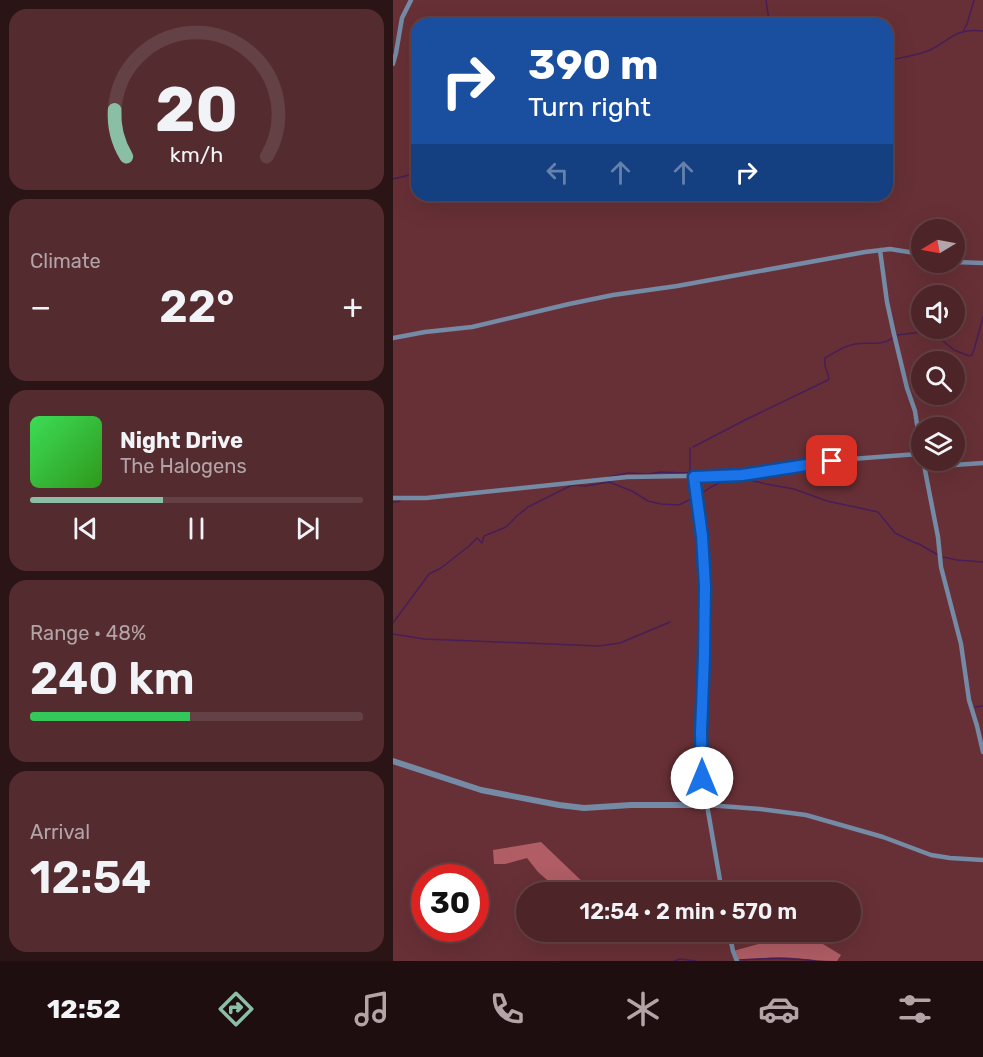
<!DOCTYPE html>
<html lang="en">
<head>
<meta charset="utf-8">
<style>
	:root { --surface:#4d2428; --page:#542c30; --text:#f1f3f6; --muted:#b3a4a8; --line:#644145; --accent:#8abfa5 }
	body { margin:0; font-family:Rubik,sans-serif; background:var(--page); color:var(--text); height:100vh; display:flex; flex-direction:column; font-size:22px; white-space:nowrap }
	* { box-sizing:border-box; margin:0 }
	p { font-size:20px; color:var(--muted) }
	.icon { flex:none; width:33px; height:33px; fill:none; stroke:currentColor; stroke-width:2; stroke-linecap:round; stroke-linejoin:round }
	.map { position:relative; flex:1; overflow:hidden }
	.details { display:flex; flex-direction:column; gap:9px; padding:9px; background:#2a1416; width:393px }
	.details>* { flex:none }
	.top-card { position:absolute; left:18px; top:18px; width:482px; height:183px; border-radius:18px; box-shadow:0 6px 24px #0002,0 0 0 2px var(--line); background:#1a4fa0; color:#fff; overflow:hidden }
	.needle { width:39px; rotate:260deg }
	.buttons { position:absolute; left:518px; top:219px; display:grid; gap:12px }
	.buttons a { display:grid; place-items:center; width:54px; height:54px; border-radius:50%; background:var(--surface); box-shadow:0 6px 24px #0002,0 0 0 2px var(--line); font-size:30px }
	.speed { position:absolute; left:18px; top:864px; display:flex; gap:12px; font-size:30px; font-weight:700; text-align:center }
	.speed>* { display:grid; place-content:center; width:78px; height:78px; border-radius:50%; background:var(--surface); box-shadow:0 6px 24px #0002,0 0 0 2px var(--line); line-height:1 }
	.speed .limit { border:9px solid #d22; background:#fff; color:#111 }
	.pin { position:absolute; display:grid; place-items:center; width:51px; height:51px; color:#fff; margin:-26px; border-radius:12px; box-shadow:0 3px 9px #0006 }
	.me { position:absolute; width:66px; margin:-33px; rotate:0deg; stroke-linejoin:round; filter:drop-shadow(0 0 4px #0008) }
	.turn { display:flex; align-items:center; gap:21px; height:126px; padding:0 18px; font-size:27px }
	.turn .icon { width:78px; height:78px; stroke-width:2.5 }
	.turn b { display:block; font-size:42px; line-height:51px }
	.lanes { display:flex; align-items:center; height:57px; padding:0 18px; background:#0003; justify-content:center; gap:30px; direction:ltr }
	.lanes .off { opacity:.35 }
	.big { font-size:45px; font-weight:600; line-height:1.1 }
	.details .tile { flex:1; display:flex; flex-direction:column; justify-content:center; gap:9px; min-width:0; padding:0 21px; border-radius:18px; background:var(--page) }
	.details .dial { align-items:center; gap:0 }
	.dial svg { height:156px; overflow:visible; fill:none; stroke:var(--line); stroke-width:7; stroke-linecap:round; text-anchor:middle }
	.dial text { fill:var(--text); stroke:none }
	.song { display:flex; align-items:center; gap:18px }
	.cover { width:72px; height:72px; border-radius:9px; background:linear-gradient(135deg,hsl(130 70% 55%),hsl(110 70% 35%)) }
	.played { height:6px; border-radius:3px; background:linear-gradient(90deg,var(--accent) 40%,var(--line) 40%) }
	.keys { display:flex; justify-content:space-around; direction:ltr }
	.heat { display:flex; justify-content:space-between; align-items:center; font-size:33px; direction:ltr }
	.charge { height:9px; border-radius:4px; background:linear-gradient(90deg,#34c759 48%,var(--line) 0) }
	.trip { position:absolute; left:123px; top:882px; width:345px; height:60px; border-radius:30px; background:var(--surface); box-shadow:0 6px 24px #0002,0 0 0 2px var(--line); font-weight:600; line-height:60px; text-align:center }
	.dock { display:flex; height:96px; justify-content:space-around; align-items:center; background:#1f0e10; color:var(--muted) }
	.dock .icon { width:42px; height:42px }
	.dock .active { color:var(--accent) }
	.dock b { font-size:27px; color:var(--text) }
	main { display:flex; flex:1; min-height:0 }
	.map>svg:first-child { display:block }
	.forest { fill:#b05d65 }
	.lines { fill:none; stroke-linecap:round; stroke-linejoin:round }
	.stream { stroke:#481e58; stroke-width:1.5 }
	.minor { stroke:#748aa5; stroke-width:4.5 }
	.tertiary { stroke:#748aa5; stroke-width:6 }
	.route-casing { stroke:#114b97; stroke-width:15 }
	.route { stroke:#1a73e8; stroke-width:10 }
</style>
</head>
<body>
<main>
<section class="details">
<div class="tile dial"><svg viewBox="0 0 100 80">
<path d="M14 69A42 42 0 1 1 86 69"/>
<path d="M14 69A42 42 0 0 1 8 45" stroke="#8abfa5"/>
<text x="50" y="56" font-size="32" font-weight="700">20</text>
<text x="50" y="72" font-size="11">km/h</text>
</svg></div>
<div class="tile"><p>Climate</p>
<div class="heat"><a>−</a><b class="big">22°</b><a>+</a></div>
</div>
<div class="tile">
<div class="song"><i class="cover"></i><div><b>Night Drive</b><p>The Halogens</p></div></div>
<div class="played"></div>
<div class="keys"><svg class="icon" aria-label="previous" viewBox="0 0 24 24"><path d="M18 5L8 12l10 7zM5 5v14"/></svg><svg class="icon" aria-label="pause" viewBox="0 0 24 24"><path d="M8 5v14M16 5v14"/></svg><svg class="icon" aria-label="next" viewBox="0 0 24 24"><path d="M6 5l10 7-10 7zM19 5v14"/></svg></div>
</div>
<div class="tile"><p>Range · 48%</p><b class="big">240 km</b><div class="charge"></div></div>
<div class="tile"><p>Arrival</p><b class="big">12:54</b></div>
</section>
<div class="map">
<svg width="590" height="961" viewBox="0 0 590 961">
	<rect width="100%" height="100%" fill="#673036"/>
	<path class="forest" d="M148,842L195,887L203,892H168L145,872L134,858L112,864H101L100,850Z
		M384,939L425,941L448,955L444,961C429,961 416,959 401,958C382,956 363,959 344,961L340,951Z"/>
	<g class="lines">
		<path class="stream" d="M373,0L375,14L378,24
			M571,30L574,24L581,0
			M494,61C506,58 519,56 532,52C556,43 560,27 590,31
			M0,179L24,173
			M504,335L538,331L561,350L576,356L579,355L581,350L590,317
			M300,447L354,419L435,380L436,379C435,372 430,365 432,358C441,353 452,345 462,344C475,342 489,346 500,338
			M215,477L235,473L255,474L268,472L292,473L297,472V448
			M306,495L318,487L334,479H352L373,484L401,489L434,501L485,512L502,533L520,542L526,544L545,555
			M0,502L7,501
			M550,557L564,560L590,562
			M0,623L36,574L48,568L76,546L84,538L89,543L91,536L113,527L125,515L135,507L179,485L193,486L216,482L239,491L255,501L268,504L286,505L302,497
			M0,634L31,639L206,646L227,643L277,622
			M582,707L590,706
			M346,960C372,958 396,957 422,961
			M281,961L287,959L303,961"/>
		<path class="minor" d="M0,64L3,53L9,18L18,0
			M487,250L494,302L501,334L514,388L522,411L528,451
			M561,262L590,263
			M0,338L32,332L79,327L176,304L220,295L284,286L472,252L497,249L528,254
			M530,460L545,537L548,567L568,644L576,700L584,726L590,752
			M532,467L590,463
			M301,476L309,536L312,586L311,656L308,733L309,767L307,805
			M0,498H33L234,477L349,475L445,460L525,454L528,456
			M329,892L314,805L367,809L413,815L490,837L538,855L557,858L590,860
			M336,932L340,951L344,961"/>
		<path class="tertiary" d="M0,761L88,790L166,805L191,808L238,805H314"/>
	</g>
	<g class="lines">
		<defs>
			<path id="route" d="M309,778L308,733L311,656L312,586L309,536L301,477L349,475L439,461"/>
		</defs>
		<use href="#route" class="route-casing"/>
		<use href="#route" class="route"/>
	</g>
</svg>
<div class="buttons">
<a><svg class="needle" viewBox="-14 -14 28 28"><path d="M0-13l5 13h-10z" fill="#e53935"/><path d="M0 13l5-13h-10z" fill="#b3a4a8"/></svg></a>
<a><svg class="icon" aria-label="sound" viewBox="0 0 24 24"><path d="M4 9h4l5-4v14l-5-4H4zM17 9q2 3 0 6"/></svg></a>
<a><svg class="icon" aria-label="search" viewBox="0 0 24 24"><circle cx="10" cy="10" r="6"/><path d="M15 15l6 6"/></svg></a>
<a><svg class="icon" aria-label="layers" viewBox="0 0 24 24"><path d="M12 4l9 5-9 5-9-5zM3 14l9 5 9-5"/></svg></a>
</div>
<div class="speed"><div class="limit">30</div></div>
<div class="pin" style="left:439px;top:461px;background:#d93025"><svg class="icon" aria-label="arrive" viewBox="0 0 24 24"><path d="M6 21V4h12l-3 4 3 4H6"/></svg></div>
<svg class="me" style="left:309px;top:778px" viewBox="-20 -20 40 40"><circle r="19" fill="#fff"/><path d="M0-13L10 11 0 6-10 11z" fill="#1a73e8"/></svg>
<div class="trip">12:54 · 2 min · 570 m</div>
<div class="top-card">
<div class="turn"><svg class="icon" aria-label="right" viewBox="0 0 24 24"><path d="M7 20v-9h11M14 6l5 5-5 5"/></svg><div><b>390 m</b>Turn right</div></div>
<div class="lanes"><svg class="icon off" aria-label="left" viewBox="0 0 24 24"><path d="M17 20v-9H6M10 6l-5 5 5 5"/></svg><svg class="icon off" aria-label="ahead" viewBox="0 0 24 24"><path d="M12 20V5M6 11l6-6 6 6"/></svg><svg class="icon off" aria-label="ahead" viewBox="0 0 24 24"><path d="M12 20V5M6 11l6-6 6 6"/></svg><svg class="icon" aria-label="right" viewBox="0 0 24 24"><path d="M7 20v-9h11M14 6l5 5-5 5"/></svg></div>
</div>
</div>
</main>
<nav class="dock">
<b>12:52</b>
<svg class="icon active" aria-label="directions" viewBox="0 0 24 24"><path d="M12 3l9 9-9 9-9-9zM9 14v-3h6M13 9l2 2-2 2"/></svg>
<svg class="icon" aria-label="music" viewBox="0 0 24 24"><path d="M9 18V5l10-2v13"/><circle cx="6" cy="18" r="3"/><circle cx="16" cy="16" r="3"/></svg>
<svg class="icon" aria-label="phone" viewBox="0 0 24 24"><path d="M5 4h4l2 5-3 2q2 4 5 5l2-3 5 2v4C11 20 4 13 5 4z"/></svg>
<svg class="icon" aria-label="climate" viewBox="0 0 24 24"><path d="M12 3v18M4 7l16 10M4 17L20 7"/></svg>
<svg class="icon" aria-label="car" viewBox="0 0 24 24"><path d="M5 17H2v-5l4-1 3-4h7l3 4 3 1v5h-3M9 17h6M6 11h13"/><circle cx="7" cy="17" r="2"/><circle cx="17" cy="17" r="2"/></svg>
<svg class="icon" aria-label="filters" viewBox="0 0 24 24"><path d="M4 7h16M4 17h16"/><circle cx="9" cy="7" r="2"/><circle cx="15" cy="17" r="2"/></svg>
</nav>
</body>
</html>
